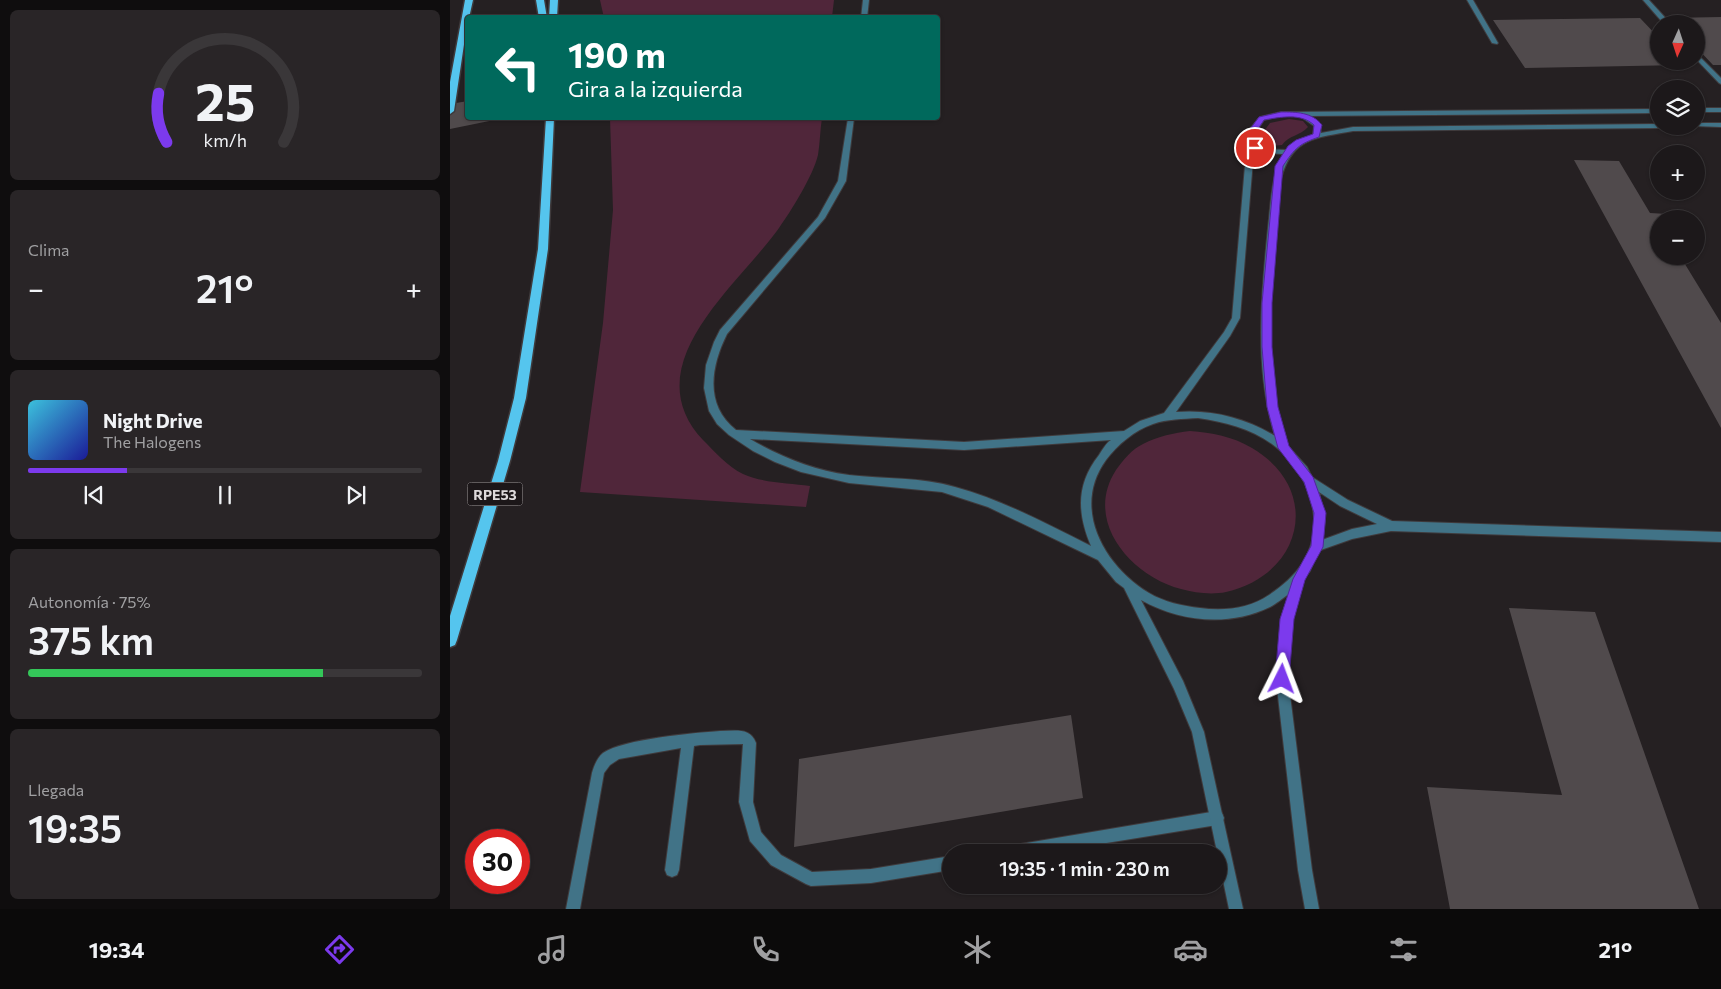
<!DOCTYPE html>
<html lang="es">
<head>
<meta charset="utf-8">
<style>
	:root { --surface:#1c181a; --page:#292527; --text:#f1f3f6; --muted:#a0a0a2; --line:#3a3739; --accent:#7c3aed }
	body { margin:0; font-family:Commissioner,sans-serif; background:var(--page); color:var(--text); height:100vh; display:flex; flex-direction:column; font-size:19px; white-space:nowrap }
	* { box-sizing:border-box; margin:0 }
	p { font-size:16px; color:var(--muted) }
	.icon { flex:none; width:28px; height:28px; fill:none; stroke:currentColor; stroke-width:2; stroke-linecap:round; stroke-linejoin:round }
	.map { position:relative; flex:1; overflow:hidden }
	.panel { display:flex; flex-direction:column; gap:10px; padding:10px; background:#0f0d0e; width:450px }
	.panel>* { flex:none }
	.guide { position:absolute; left:15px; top:15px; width:475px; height:105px; border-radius:5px; box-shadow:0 1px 4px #0004,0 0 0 1px var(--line); background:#00695c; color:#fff; overflow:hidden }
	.needle { width:32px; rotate:183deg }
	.buttons { position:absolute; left:1200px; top:15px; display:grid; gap:10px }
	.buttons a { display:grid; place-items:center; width:55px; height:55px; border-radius:50%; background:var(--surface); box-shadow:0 1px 4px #0004,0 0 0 1px var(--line); font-size:25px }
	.speed { position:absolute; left:15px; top:829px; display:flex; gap:10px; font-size:25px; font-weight:700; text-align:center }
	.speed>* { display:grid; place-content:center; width:65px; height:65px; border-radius:50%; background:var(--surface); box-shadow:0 1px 4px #0004,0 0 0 1px var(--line); line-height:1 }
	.speed .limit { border:8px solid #d22; background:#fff; color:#111 }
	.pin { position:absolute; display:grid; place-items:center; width:42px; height:42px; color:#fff; margin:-21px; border:2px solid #fff; border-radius:50%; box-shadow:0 1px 5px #0007 }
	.me { position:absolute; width:55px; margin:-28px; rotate:3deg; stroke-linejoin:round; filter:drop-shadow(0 0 4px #0008) }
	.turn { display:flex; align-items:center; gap:18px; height:105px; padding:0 20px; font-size:22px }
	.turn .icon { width:65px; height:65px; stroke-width:2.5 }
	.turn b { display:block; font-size:35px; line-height:42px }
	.big { font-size:38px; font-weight:600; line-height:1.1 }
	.panel .widget { flex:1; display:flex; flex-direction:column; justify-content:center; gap:8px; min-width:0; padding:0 18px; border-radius:8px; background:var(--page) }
	.panel .dial { align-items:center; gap:0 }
	.dial svg { height:130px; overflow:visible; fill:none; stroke:var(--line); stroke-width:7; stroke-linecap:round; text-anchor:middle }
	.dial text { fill:var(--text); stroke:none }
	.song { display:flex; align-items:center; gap:15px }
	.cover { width:60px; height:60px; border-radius:8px; background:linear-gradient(135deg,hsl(190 70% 55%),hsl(240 70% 35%)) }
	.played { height:5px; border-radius:2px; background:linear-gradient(90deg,var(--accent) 25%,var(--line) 25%) }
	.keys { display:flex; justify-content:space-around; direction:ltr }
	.heat { display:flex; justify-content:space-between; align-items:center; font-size:28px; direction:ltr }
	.charge { height:8px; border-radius:4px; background:linear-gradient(90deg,#34c759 75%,var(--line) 0) }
	.trip { position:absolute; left:492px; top:844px; width:285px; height:50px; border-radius:25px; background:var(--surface); box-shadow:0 1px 4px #0004,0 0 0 1px var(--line); font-weight:600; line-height:50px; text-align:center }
	.menu { display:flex; height:80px; justify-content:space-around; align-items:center; background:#0b0a0a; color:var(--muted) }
	.menu .icon { width:35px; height:35px }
	.menu .selected { color:var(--accent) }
	.menu b { font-size:22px; color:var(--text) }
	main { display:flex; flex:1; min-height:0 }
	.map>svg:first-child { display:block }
	.green { fill:#50263a }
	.building { fill:#504a4c }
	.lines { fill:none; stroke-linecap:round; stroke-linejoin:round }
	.lane-casing { stroke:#3f3a3c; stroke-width:2 }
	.street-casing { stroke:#3f3a3c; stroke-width:2 }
	.primary-casing { stroke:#3f3a3c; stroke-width:3 }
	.lane { fill:#417387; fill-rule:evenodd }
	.street { fill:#417387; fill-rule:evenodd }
	.primary { fill:#55c5ee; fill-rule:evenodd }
	.route { fill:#7c3aed; stroke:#51269a }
	.labels { text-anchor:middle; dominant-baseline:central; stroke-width:5; stroke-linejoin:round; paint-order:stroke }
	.shield { fill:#1c1719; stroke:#a4a0a1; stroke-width:1 }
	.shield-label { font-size:14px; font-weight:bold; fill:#dedadb }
</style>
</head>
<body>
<main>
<section class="panel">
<div class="widget dial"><svg viewBox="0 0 100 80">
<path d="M14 69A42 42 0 1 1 86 69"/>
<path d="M14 69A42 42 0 0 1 9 39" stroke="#7c3aed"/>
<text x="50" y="56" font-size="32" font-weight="700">25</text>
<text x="50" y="72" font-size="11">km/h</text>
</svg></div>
<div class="widget"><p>Clima</p>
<div class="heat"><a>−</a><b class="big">21°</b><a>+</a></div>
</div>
<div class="widget">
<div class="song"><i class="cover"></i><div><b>Night Drive</b><p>The Halogens</p></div></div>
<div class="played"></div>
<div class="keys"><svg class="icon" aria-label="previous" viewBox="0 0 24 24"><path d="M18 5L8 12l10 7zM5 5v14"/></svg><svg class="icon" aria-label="pause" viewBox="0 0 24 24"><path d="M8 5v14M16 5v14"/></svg><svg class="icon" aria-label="next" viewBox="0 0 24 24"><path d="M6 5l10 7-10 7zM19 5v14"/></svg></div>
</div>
<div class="widget"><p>Autonomía · 75%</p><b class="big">375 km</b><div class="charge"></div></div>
<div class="widget"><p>Llegada</p><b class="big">19:35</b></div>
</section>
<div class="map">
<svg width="1271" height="909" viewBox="0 0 1271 909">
	<rect width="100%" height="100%" fill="#252022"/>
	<path class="green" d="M150,0H384L382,17L154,18Z
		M160,118H372C370,130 370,143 368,155C363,176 341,211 329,228C288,286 183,365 253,440C264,451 278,467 293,474C313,483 339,483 360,486L356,507L130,492L153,323L163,210Z
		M839,119L853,121L858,127C850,136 839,135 832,145L821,146L812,142L811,135L820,123Z
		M740,431C762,433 782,436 802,448C872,489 854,574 776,592C762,595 745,593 731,589C681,576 633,521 666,470C673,460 682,449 693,444C708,436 724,433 740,431Z"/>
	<path class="building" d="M1271,17V65H1263L1246,47V24H1224L1219,18Z
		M1190,18L1209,38V61H1230L1233,65L1075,68L1043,20Z
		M18,101V118H54L0,129V104Z
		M1124,160L1169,161L1200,213L1217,214L1221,219H1209V256H1230L1271,323V428Z
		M1059,608L1145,612L1249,909H1000L977,787L1112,795Z
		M621,715L633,798L344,847L349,759Z"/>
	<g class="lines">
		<defs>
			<path id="lane" d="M1017,0H1023L1048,43L1047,44L1042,43Z
				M1193,0H1199L1221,24H1214Z
				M1246,53L1271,78V84L1269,83L1246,59Z
				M270,731C285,731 300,727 306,743L303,802L311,832L331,855L362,872L421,869L501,856V870L421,883L361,886L356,884L321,865L300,841L289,802L293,744L250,745L244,746L229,870L227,875L222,877L217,875L215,870L231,748L169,759L160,765L154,773L130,909H116L142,773C144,766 147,758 153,753C174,739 243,733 270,731Z
				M767,811L772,813L774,818L772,823L767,825L601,852H557L559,847L564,845Z"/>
			<path id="street" d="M413,0H419L417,18H411Z
				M1246,108H1271V112H1246Z
				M1209,109V113L858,116L870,124L871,133L903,127L1209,124V126H1212L1209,128L903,131C866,138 842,137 831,179L821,294V353L827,408L838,446L857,467L862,477L898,500L942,521L1271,532V542L941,531L902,539L868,551L860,571L854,578L843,619L838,679L862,870L869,909H855L848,870L826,679L831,619L839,594C833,598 826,604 820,607C779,627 730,622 691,600L733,681L754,732L793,909H779L769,861V852H767L742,732L724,689L674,588L666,582L648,560L538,507L492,492L399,483L351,472L325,462L303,451L279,435L267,424L259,411L254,388L256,365L264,342L270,330L368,217L388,181L398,118H404L396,181L375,218L277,334C261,366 254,405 286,430L514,442L674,431L690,421L714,413L774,332L782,318L797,142L800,129L810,117L831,112ZM831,116H850L864,126L863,135L851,139L837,150L814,149L805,141L808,129L814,120ZM804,148L812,153L833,154C821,177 821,203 818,228C811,297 804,369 825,436C796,418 761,409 726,412L780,336L790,318ZM748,418C774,422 800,428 822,444C859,471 878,524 852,564C843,577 831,587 819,595C799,609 773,611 750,608C733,606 714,602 699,593C654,566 621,508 656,460C667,445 685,430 703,424C717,419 733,419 748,418ZM300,439L514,450L661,440C656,443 653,449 649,455C626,484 627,513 641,546C597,524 553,500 505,487C471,477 434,479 399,475C363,470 331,457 300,439ZM869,492L890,506L927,524L902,529L872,540L875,520Z
				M1246,123H1271V127L1244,126H1246Z"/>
			<path id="primary" d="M15,0H23L19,18H18L4,111L0,114V82Z
				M86,0H94L97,18H89Z
				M100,0H108L107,18H99Z
				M96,118H104L98,249L76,398L60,461L7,640L5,645L0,647V616L48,461L64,398L88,249Z"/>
		</defs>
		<use href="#lane" class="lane-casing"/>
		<use href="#street" class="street-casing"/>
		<use href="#primary" class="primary-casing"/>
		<use href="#lane" class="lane"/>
		<use href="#street" class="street"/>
		<use href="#primary" class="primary"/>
	</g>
	<path class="route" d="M831,112C846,112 862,112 872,125L869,137C849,144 845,148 833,166L822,303V347L828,407L839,446L863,477L876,513L873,547L855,580L844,619L839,679L837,683L832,685L827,683L825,679L830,619L843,579L861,546L864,513L854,482L828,448L817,407L812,347V303L825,166L838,146L846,140L863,134L864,125C851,113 831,117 814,120L808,129L805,142L809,148L808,149H802L797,142L800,129L809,117Z"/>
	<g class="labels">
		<rect class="shield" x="17.5" y="482.5" width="55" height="23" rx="4"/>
		<g class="shield-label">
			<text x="45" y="494">RPE53</text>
		</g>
	</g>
</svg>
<div class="buttons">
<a><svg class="needle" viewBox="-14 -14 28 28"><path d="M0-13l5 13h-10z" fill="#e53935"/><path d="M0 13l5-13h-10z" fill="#a0a0a2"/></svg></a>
<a><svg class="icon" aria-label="layers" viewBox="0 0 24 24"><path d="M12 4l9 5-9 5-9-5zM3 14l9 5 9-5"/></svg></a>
<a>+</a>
<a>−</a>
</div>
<div class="speed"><div class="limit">30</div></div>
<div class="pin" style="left:805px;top:148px;background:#d93025"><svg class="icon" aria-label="arrive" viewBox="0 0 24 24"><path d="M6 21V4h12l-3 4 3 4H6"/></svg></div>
<svg class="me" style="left:832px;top:679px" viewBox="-20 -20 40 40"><path d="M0-17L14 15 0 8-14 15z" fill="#7c3aed" stroke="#fff" stroke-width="4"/></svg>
<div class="trip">19:35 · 1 min · 230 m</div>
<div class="guide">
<div class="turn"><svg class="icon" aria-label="left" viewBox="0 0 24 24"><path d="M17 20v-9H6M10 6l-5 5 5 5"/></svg><div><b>190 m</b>Gira a la izquierda</div></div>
</div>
</div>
</main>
<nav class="menu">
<b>19:34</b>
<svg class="icon selected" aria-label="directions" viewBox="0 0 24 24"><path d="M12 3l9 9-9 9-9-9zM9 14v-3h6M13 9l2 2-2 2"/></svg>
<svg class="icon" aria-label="music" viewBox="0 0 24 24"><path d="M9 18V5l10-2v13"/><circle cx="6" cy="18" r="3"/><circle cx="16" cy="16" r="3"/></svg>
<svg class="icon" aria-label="phone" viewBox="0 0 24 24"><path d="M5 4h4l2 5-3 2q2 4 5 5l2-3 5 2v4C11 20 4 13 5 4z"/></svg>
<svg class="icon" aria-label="climate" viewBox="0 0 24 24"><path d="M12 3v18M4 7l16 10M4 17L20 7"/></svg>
<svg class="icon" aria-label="car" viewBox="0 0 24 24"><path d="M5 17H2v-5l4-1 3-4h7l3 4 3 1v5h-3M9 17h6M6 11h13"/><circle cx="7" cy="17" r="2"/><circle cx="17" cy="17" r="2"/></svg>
<svg class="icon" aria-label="filters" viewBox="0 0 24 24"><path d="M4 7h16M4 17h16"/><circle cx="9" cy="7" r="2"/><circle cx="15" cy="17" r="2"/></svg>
<b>21°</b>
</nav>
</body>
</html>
